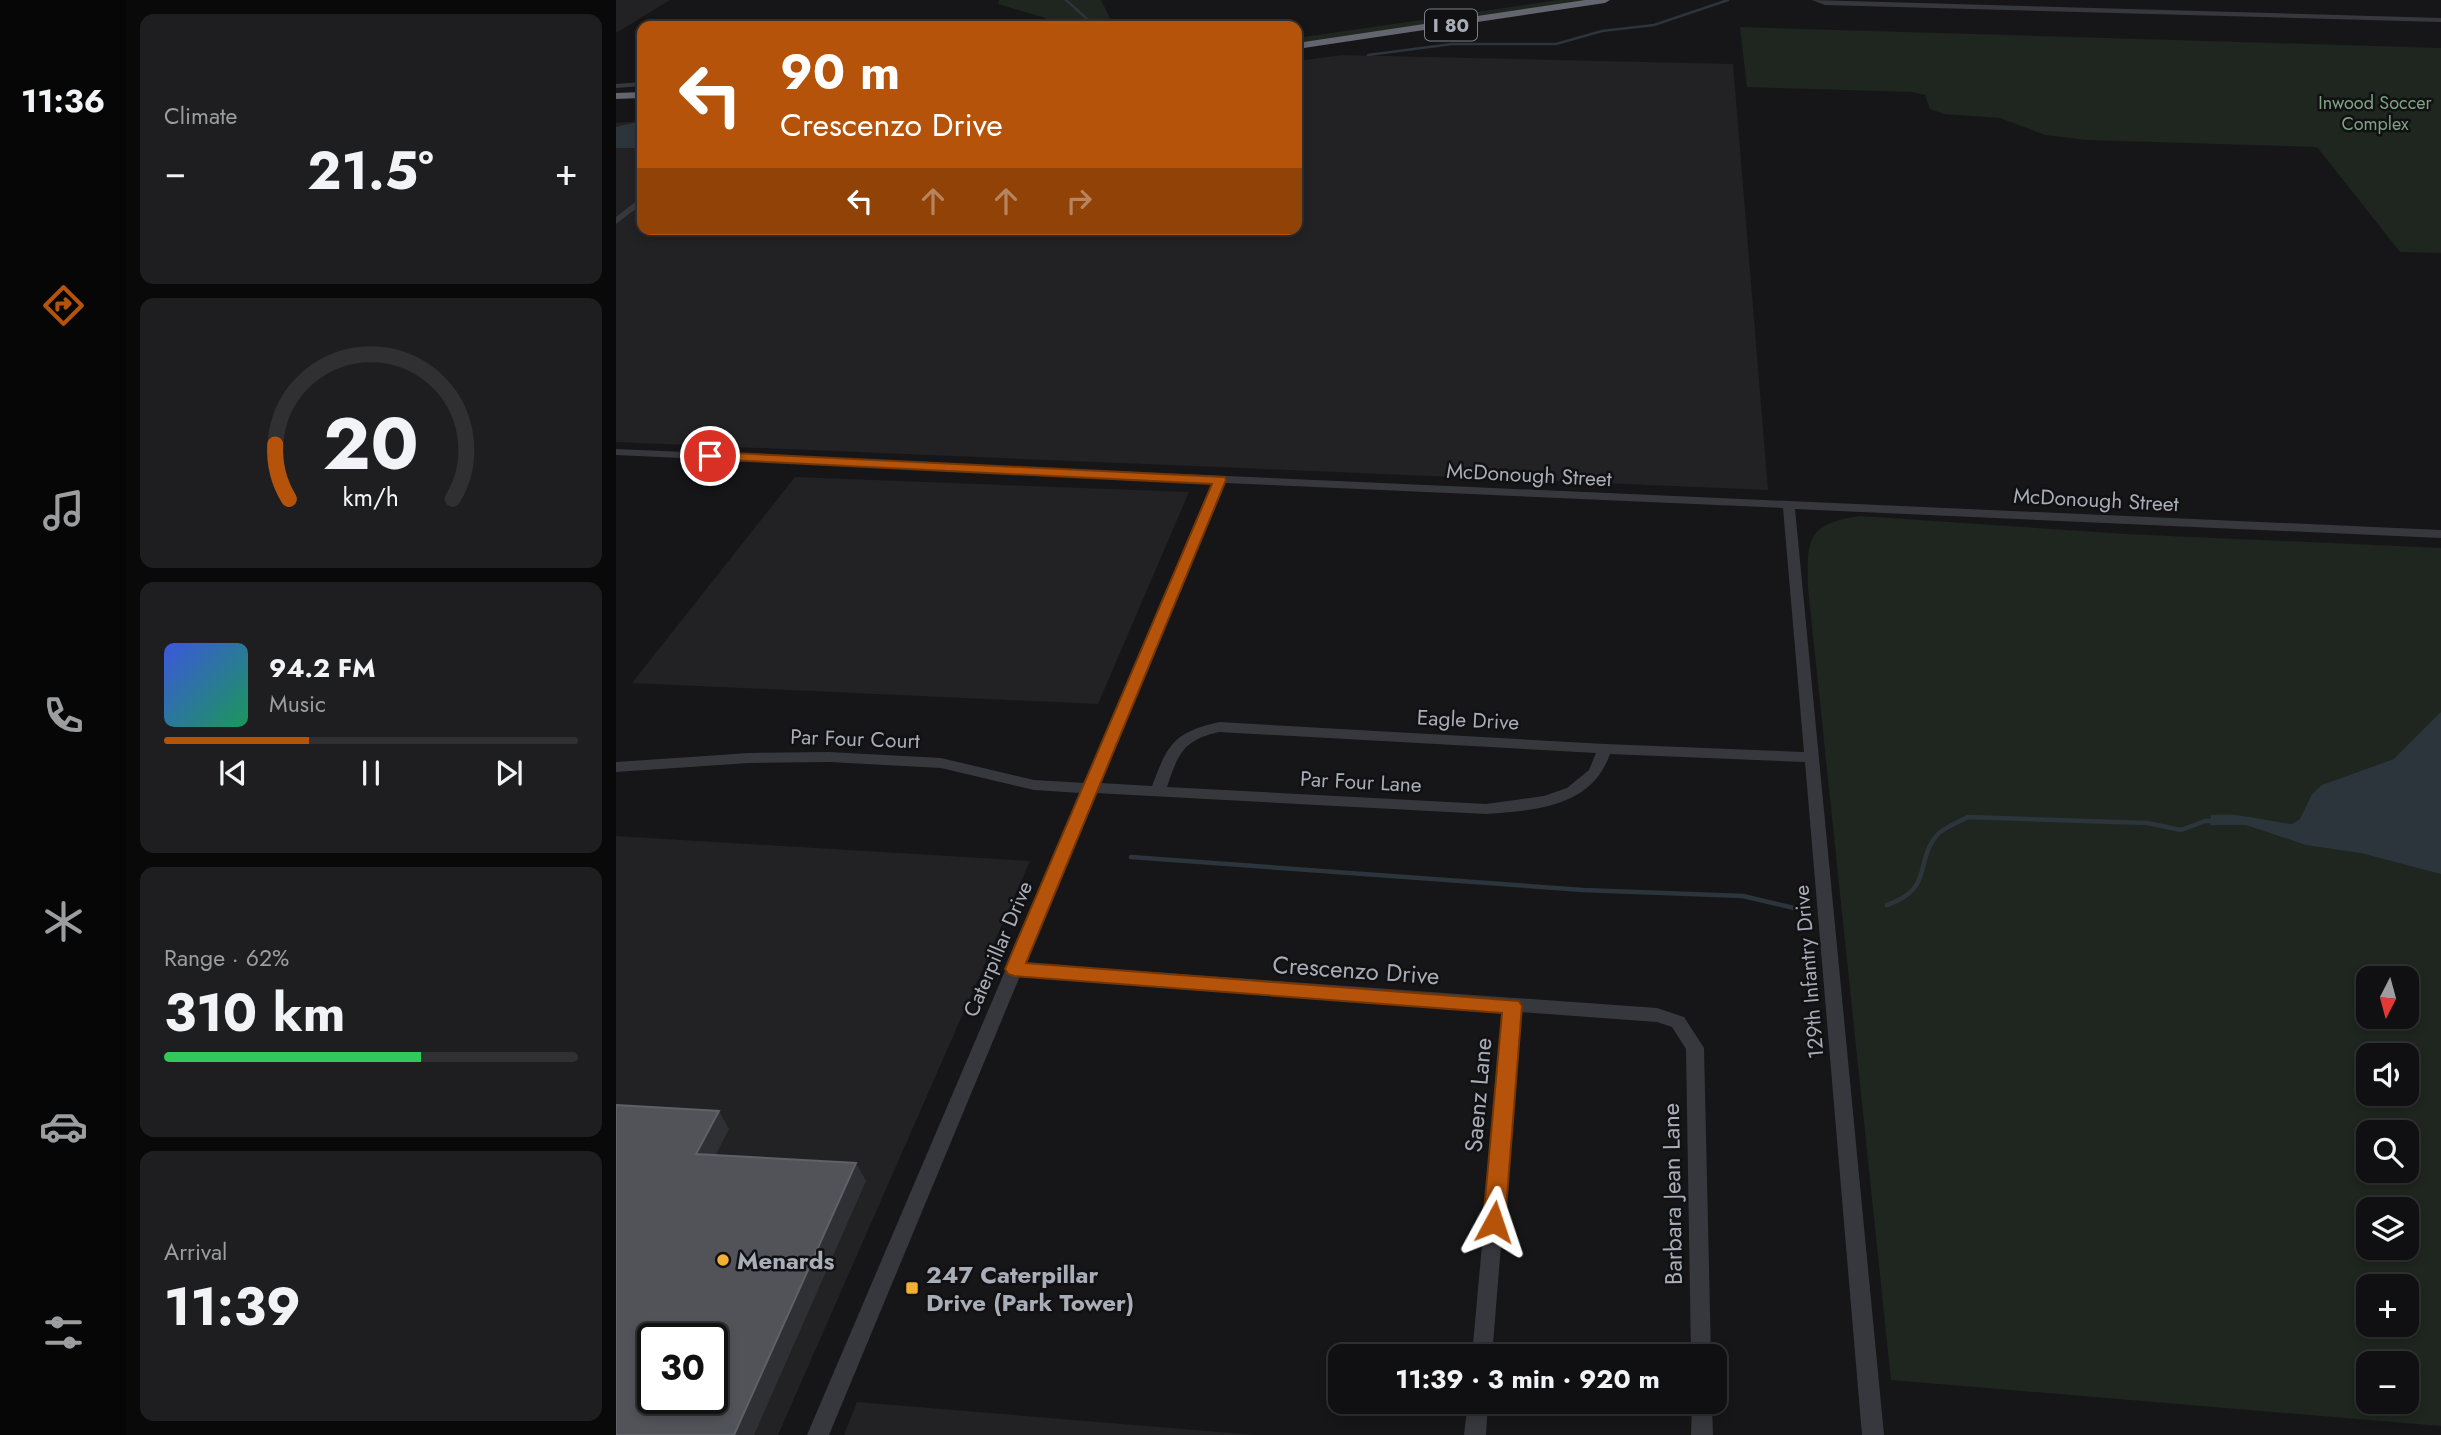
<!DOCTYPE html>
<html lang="en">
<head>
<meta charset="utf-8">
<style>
	:root { --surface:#101012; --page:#1e1e20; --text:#f1f3f6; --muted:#9c9d9f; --line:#303032; --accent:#b45309 }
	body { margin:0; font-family:Jost,sans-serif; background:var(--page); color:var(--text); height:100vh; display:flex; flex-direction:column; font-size:26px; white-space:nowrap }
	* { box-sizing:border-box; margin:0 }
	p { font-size:23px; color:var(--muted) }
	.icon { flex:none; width:38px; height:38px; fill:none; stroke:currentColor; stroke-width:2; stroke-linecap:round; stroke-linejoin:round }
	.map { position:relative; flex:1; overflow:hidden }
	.details { display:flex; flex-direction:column; gap:14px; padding:14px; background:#09090a; width:490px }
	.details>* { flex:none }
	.hud { position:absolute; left:21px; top:21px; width:665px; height:214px; border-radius:14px; box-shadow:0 4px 10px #0003,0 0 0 2px var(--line); background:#b45309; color:#fff; overflow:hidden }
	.needle { width:46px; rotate:186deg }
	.controls { position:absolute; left:1740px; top:966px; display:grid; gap:14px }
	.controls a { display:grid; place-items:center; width:63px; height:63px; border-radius:14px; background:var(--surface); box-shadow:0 4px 10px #0003,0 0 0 2px var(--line); font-size:35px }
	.speed { position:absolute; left:21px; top:1323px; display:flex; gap:14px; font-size:35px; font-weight:700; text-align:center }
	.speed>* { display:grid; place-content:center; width:91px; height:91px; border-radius:50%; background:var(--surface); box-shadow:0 4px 10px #0003,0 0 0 2px var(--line); line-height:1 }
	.speed .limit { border:4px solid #111; border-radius:10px; background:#fff; color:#111 }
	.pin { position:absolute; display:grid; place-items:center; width:60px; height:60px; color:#fff; margin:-30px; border:4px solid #fff; border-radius:50%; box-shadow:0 2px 7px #0007 }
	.me { position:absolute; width:77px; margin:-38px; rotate:5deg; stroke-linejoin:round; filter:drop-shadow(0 0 5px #0008) }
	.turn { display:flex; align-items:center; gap:24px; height:147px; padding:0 28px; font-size:32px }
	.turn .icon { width:91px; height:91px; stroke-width:2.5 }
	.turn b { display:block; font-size:49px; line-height:60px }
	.lanes { display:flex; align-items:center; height:66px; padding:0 28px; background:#0003; justify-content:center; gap:35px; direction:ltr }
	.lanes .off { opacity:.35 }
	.big { font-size:52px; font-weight:700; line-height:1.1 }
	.details .tile { flex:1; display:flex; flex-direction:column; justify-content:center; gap:10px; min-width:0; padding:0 24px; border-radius:14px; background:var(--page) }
	.details .dial { align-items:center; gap:0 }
	.dial svg { height:182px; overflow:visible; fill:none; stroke:var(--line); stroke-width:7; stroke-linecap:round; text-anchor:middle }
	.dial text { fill:var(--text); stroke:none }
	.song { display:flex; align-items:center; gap:21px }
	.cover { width:84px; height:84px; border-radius:10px; background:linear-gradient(135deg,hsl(230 70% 55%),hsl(150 70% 35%)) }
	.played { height:7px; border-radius:4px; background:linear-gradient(90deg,var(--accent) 35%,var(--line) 35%) }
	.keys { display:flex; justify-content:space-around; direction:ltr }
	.heat { display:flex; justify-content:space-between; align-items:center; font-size:38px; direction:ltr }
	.charge { height:10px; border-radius:5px; background:linear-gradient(90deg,#34c759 62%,var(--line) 0) }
	.trip { position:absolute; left:712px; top:1344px; width:399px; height:70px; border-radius:14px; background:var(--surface); box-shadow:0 4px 10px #0003,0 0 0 2px var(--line); font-weight:700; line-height:70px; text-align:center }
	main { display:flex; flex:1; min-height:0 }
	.dock { display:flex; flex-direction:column; width:126px; justify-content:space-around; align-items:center; background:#060607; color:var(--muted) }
	.dock .icon { width:49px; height:49px }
	.dock .on { color:var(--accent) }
	.dock b { font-size:32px; color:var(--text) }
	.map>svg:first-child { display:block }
	.built { fill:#222225; fill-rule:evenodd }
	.green { fill:#1e261f; fill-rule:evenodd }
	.water { fill:#2c353c }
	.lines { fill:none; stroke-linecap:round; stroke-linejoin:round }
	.stream-far1 { stroke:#2c353c; stroke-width:2.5 }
	.stream { stroke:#2c353c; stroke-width:4.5 }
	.minor { fill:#37383d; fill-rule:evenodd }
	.highway { fill:#63666e; fill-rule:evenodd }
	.shaded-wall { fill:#2f3033 }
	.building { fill:#525359; stroke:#5f6168; stroke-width:2; fill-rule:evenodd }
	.route { fill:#b45309; stroke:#753606; stroke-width:2 }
	.poi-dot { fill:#f2b134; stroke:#111113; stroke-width:2.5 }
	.labels { text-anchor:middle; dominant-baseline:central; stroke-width:5; stroke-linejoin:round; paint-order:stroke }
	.far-park-label { font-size:18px; fill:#7fa381; stroke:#111113 }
	.shield { fill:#111113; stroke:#7b7e86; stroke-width:2 }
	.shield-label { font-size:19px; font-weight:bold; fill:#a8adb8 }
	.street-label { font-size:21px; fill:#a8adb8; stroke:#111113 }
	.near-street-label { font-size:24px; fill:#a8adb8; stroke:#111113 }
	.near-poi-label { font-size:24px; font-weight:bold; fill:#a8adb8; stroke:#111113; text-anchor:start }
</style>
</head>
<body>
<main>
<nav class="dock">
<b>11:36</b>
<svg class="icon on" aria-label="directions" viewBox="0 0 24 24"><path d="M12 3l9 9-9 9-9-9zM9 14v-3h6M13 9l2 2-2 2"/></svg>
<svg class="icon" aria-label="music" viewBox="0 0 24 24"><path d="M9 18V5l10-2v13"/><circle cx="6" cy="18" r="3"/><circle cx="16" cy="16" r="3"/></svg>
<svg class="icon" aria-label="phone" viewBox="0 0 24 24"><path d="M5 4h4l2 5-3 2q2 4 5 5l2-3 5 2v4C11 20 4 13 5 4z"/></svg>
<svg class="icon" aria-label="climate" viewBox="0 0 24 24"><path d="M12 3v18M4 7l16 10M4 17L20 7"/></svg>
<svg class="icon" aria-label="car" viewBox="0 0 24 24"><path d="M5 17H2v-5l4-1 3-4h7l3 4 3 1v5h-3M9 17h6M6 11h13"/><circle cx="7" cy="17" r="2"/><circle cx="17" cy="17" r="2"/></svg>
<svg class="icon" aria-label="filters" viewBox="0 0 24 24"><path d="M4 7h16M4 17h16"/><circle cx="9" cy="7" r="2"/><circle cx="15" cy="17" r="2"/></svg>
</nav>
<section class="details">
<div class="tile"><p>Climate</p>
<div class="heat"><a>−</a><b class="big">21.5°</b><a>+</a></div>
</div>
<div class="tile dial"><svg viewBox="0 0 100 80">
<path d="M14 69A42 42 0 1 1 86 69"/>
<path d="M14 69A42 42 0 0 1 8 45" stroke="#b45309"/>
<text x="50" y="56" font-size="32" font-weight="700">20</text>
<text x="50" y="72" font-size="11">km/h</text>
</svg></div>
<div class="tile">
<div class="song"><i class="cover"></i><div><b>94.2 FM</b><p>Music</p></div></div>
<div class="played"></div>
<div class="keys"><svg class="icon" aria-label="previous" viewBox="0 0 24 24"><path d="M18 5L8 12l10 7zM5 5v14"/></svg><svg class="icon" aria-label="pause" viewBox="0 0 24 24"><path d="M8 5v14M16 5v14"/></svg><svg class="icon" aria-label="next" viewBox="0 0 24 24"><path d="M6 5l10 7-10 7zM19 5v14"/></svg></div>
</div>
<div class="tile"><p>Range · 62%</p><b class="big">310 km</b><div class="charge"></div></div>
<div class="tile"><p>Arrival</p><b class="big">11:39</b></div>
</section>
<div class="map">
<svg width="1825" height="1435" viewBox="0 0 1825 1435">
	<rect width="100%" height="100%" fill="#161618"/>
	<path class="built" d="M0,0H54L0,33Z
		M726,55L1117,64L1152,490L0,442V123L26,121V229H681V61Z
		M179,477L573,492L482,704L16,683Z
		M0,836L414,861L162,1435H0ZM37,1339H96V1398H37Z
		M241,1402L640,1435H228Z"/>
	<path class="green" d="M383,0H485L498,26H437L429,18L382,4Z
		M942,0H978L681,44V38Z
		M1124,27L1825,48V253L1784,252L1701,147L1471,140L1429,135L1384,118L1328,114L1314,109L1309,95L1297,92L1131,87Z
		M1244,516L1510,534L1825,548V1426L1275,1380L1192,588C1191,539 1190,524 1244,516ZM1752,978H1790V1017H1752ZM1752,1055H1790V1094H1752ZM1752,1132H1790V1171H1752ZM1752,1209H1790V1248H1752ZM1752,1286H1790V1325H1752ZM1752,1363H1790V1402H1752Z"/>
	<path class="water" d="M26,121V148H0V127Z
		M1825,712V874L1745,853L1690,845L1630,825H1594L1595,815C1624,812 1649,821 1676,824L1684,819L1696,794L1706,785L1778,759Z"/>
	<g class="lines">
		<path class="stream-far1" d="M450,0L479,26
			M752,55L836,44H940L986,31L1038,25L1112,0"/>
		<path class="stream" d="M515,857L967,890L1127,896L1178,908
			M1271,905C1320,888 1297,860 1323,833C1332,826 1342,822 1352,817L1531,823L1565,830L1589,821H1598"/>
		<path class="minor" d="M1196,0L1825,18V22L1209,5Z
			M26,82V86L0,88V84Z
			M26,197V204L0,224V217Z
			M0,449L1825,530V538L1179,509L1268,1435H1246L1189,762L994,754C975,808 919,810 870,814L479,793L409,963L1041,1008L1068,1017L1088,1048L1095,1356H1075L1070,1049L1056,1027L1041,1022L904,1012L876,1356H856L887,1011L404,976L213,1435H191L465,793L418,790L325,768L213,762L133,763L0,772V762L133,753L213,752L325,758L418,780L469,783L597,482L0,455ZM609,483L1167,508L1188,752L989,744L603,722C557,733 552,744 536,786L484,783ZM603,732L980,753L973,770L951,788L928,796L870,804L551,787C562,754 567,740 603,732Z
			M852,1402H872L870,1435H848Z
			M1076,1402H1096L1097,1435H1075Z"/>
		<path class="highway" d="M969,0H994L989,3L681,49V43Z
			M26,92V98L0,99V93Z"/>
	</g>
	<path class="shaded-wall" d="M103,1111L113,1129L91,1172L80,1154Z
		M240,1163L250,1181L138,1435H118Z"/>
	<path class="building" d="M0,1105L103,1111L80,1154L240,1163L118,1435H0ZM37,1339H96V1398H37Z"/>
	<path class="route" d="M94,452L609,477L610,480L410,963L903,1001L906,1006L889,1222L885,1229L878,1232L870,1229L867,1222L886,1013L398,976L392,974L389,969L596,484L90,459L88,456Z"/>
	<g class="poi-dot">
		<circle cx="107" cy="1260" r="7"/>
		<rect x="289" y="1281" width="14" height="14" rx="3.5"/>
	</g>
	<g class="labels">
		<g class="far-park-label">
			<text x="1759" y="103">Inwood Soccer<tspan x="1759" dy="21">Complex</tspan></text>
		</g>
		<rect class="shield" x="809" y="9.5" width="52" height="31" rx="5"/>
		<g class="shield-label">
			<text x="835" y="25">I 80</text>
		</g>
		<g class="street-label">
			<text transform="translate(913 475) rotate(3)">McDonough Street</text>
			<text transform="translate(1480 500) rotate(3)">McDonough Street</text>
			<text transform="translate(852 720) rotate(3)">Eagle Drive</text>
			<text transform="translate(239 739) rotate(2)">Par Four Court</text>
			<text transform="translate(745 782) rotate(3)">Par Four Lane</text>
			<text transform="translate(382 949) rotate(-67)">Caterpillar Drive</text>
			<text transform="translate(1193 972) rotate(-95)">129th Infantry Drive</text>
		</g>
		<g class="near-street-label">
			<text transform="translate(740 970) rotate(4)">Crescenzo Drive</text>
			<text transform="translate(862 1095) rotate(-85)">Saenz Lane</text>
			<text transform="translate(1056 1194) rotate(-91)">Barbara Jean Lane</text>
		</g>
		<g class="near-poi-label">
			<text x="121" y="1260">Menards</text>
			<text x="310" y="1274">247 Caterpillar<tspan x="310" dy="28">Drive (Park Tower)</tspan></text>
		</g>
	</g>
</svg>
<div class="controls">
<a><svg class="needle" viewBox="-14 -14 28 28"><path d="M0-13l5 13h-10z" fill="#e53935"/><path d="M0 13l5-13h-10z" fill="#9c9d9f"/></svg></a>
<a><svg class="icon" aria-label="sound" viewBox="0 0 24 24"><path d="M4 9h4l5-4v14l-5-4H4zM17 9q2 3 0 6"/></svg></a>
<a><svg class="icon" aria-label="search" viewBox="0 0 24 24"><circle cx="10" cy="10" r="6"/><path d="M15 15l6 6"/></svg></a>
<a><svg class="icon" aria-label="layers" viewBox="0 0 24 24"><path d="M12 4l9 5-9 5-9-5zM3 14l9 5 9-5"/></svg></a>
<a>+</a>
<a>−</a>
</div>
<div class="speed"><div class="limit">30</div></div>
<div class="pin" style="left:94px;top:456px;background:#d93025"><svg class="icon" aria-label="arrive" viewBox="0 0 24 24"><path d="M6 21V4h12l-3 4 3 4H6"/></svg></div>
<svg class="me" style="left:878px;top:1222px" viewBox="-20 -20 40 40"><path d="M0-17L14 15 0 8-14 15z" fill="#b45309" stroke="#fff" stroke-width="4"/></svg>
<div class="trip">11:39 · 3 min · 920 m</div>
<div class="hud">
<div class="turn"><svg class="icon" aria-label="left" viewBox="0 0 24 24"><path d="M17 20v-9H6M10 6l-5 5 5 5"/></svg><div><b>90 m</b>Crescenzo Drive</div></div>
<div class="lanes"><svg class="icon" aria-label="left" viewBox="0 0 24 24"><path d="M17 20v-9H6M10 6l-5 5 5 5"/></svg><svg class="icon off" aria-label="ahead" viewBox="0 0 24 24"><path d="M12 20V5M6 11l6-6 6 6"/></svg><svg class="icon off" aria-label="ahead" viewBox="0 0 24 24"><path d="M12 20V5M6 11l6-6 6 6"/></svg><svg class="icon off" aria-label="right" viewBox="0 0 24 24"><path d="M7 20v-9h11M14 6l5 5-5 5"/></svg></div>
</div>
</div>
</main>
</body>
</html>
